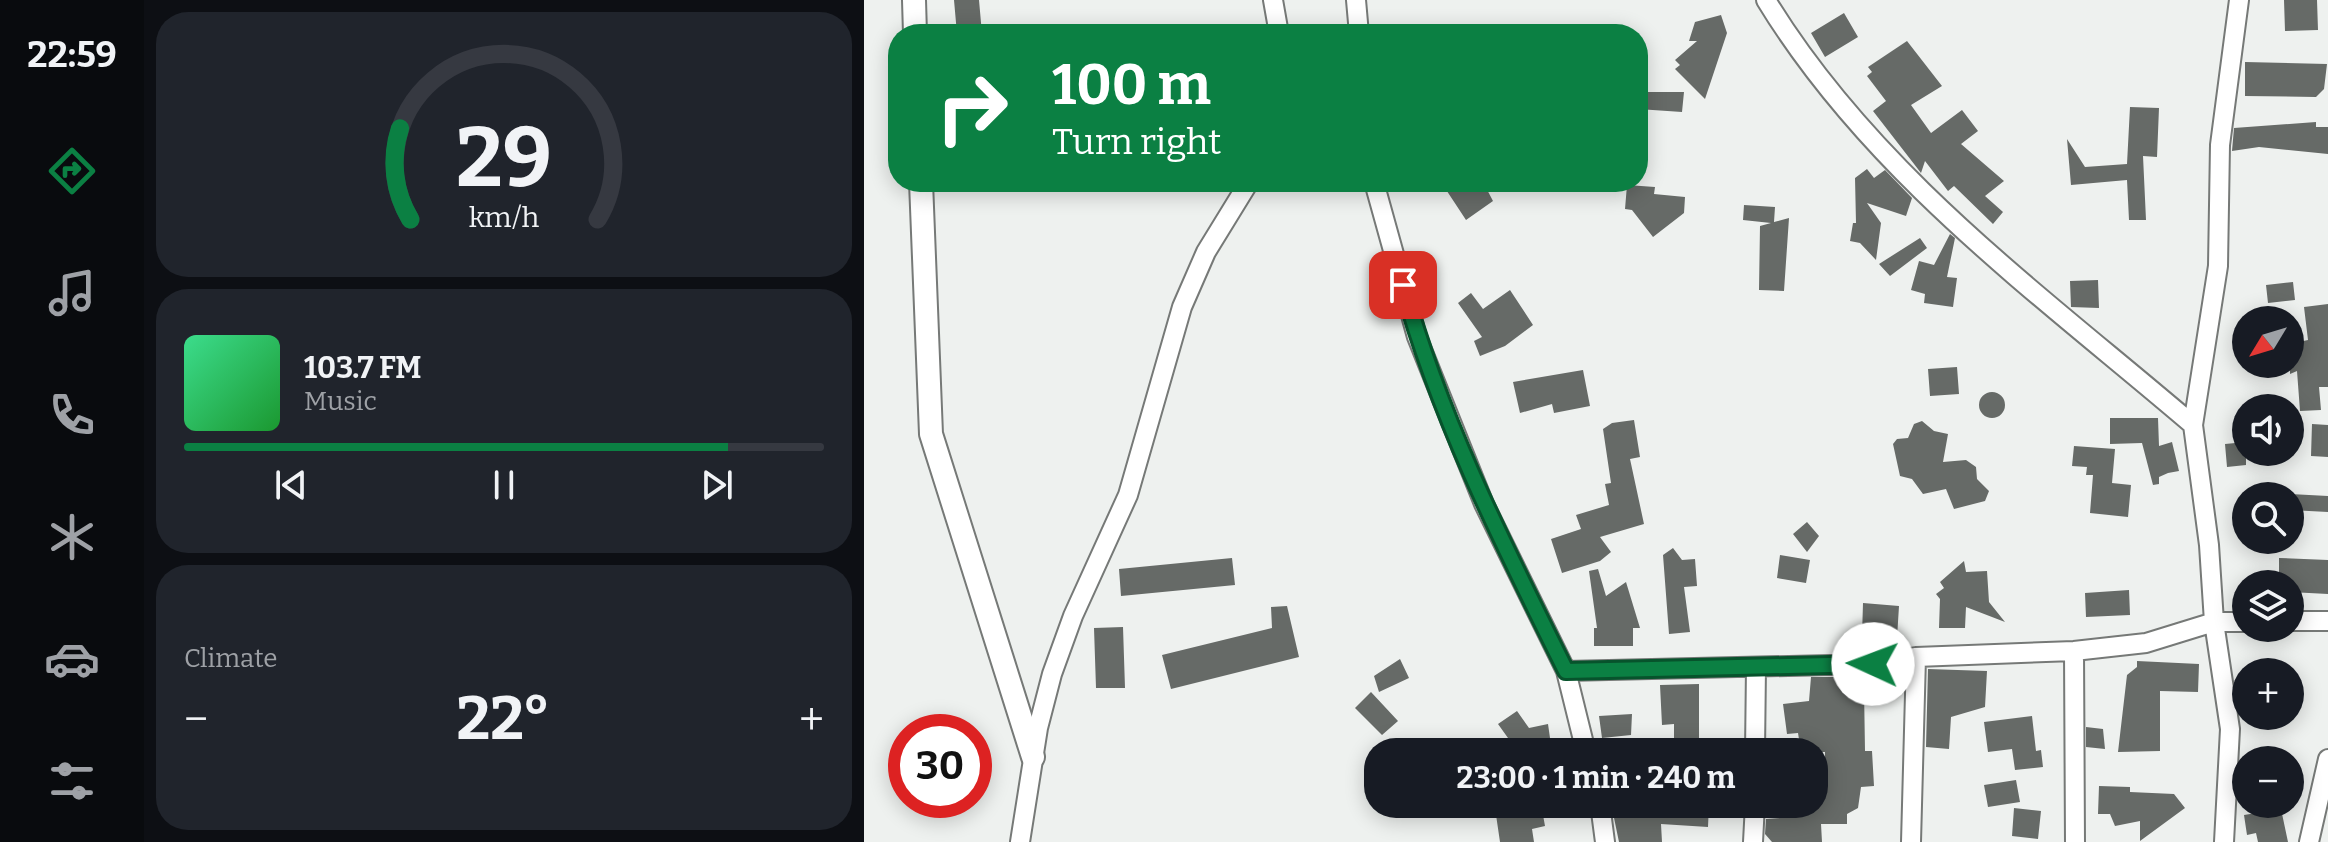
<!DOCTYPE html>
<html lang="en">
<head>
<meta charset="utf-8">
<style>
	:root { --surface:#171b24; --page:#20242c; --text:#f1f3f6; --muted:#9ea1a6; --line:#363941; --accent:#0b8043 }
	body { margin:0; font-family:Bitter,serif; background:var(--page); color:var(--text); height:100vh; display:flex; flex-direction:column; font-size:30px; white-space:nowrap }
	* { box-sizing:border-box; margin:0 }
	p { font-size:26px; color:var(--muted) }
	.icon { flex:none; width:44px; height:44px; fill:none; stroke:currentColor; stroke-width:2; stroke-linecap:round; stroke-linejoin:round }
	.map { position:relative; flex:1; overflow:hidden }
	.details { display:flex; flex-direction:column; gap:12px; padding:12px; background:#0d0f14; width:720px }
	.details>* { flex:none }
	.guide { position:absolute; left:24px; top:24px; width:760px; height:168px; border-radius:32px; box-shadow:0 4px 20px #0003; background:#0b8043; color:#fff; overflow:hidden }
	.needle { width:52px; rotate:232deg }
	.controls { position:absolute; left:1368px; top:306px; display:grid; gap:16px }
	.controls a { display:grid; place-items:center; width:72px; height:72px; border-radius:50%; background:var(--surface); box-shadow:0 4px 20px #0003; font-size:40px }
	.speed { position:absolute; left:24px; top:714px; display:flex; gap:16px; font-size:40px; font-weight:700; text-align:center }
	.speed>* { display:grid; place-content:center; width:104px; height:104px; border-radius:50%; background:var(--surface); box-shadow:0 4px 20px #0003; line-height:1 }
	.speed .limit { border:12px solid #d22; background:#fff; color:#111 }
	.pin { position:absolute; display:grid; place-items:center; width:68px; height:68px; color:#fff; margin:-34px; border-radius:16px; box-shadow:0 4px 12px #0006 }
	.me { position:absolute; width:88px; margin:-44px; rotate:272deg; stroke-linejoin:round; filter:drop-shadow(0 0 6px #0008) }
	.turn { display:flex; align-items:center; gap:28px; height:168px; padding:0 32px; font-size:36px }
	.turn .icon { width:104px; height:104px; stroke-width:2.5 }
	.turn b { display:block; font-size:56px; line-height:68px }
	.big { font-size:60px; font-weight:700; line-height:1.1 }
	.details .widget { flex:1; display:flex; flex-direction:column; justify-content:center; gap:12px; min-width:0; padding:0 28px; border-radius:32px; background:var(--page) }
	.details .dial { align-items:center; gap:0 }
	.dial svg { height:208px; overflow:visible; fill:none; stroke:var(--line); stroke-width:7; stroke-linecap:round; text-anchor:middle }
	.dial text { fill:var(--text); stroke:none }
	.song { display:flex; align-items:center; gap:24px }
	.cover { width:96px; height:96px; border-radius:12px; background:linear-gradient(135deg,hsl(150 70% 55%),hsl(130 70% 35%)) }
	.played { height:8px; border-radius:4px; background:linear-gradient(90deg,var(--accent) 85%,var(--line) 85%) }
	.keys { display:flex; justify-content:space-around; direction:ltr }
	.heat { display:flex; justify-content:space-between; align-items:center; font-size:44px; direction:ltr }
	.trip { position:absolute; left:500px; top:738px; width:464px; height:80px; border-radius:32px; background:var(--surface); box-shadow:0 4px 20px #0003; font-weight:700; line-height:80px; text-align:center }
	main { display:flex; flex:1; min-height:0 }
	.dock { display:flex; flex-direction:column; width:144px; justify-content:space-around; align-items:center; background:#090b0e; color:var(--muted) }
	.dock .icon { width:56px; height:56px }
	.dock .active { color:var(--accent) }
	.dock b { font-size:36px; color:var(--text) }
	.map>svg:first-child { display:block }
	.building { fill:#666a67 }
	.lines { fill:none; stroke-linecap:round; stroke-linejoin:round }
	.minor-casing { stroke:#767977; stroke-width:22 }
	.tertiary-casing { stroke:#767977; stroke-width:26 }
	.minor { stroke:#fff; stroke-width:18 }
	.tertiary { stroke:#fff; stroke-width:22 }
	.route-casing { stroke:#07532c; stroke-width:20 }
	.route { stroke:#0b8043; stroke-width:14 }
</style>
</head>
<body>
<main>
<nav class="dock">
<b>22:59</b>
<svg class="icon active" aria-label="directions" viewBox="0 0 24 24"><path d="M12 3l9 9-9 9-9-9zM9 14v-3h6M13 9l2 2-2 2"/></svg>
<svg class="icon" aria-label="music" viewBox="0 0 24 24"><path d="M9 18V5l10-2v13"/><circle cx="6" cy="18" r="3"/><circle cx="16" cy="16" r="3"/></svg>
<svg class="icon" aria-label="phone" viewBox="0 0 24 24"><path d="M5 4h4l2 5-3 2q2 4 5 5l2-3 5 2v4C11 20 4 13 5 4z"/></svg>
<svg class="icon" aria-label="climate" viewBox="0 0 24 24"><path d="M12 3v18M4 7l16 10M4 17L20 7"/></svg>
<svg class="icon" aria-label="car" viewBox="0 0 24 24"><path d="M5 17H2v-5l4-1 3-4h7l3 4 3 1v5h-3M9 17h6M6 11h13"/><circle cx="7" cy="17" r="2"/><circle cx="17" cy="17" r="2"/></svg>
<svg class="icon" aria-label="filters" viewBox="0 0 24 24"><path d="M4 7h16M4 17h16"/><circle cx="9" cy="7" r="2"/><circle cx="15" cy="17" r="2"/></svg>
</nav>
<section class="details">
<div class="widget dial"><svg viewBox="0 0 100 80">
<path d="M14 69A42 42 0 1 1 86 69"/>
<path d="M14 69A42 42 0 0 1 10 34" stroke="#0b8043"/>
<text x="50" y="56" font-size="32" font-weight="700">29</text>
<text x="50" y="72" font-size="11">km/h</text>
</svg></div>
<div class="widget">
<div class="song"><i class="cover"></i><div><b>103.7 FM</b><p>Music</p></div></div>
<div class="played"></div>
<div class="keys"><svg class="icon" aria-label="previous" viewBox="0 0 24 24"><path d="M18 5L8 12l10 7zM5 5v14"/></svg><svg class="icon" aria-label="pause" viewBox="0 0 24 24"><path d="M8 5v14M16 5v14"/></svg><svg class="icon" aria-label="next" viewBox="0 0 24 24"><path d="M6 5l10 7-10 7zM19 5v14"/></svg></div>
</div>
<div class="widget"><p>Climate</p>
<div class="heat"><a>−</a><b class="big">22°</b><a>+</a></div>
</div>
</section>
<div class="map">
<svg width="1464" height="842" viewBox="0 0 1464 842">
	<rect width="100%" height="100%" fill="#eef1ef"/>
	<path class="building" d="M90,0H115L118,34H93Z
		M1420,0H1453L1454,30L1421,31Z
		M980,13L994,37L961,57L947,33Z
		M857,15L863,33L841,99L811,69L816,65L811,60L833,41H825L831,22Z
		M1043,41L1078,86L1047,105L1067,133L1098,110L1114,131L1097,144L1140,181L1121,196L1139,212L1129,224L1090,186L1084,191L1061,161L1057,173L1009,111L1022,101L1003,76L1008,72L1004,67Z
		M1381,62L1463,64L1460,89L1452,97L1381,96Z
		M774,92H820L818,112L774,109Z
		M1266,107L1295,108L1293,157L1279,156L1282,220H1265L1263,180L1207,185L1203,139L1221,167L1263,164Z
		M1452,122V127H1464V154L1395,147L1368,151L1370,128Z
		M1003,169L1010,178L1021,170L1048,198L1042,216L1003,203L1017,223L1012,260L996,243L986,241L989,223H992L991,178Z
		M577,182H619L629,201L602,220Z
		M763,185L791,187L790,194L821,197L820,213L789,237L768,210L761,209Z
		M880,205L911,207L910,222L925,218L920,291L895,290L896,226L907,223L879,220Z
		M1086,234L1091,238L1083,277L1093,278L1089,307L1060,303L1061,294L1047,290L1055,261L1070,265Z
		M1056,238L1063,248L1026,276L1015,264Z
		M1234,280L1235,308L1207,307L1206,281Z
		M1429,282L1431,300L1404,303L1402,285Z
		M646,290L669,325L641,346L616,356L610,341L618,337L594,303L607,293L619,309Z
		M1464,304V387H1455L1457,410L1436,411L1433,371L1426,374V344L1444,340L1440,307Z
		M1093,367L1095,394L1066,396L1064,369Z
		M719,370L726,406L690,413L688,404L656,413L649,382Z
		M1115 405a13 13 0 1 1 26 0a13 13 0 1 1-26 0Z
		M1246,418H1294L1295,446L1308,442L1315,471L1304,473L1295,477V484L1289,485L1278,443L1246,444Z
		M770,420L776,457L766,459L780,524L736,537L747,552L736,561L698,573L687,539L717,529L712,515L745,505L741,484L747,483L739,429L748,423Z
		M1058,421L1070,431L1084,434L1079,462L1102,460L1112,467L1113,479L1125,491L1121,501L1090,509L1082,489L1059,494L1048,479L1036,476L1029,444L1033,439L1044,438L1050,424Z
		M1448,424L1464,425V457L1447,456Z
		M1382,442V465L1363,467L1361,444Z
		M1210,446L1251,449L1248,483L1267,485L1264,517L1226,513L1229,475H1222L1223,467L1208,466Z
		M1426,494L1464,496V512L1426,510Z
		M943,522L955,536L943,552L929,534Z
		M809,548L818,560L831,559L833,586L820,587L826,632L805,634L799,555Z
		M916,555L946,560L942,583L913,578Z
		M368,558L371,585L257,596L255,569Z
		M1415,558L1464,560V594L1426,592V584H1415Z
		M1100,561L1102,572L1123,571L1125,602L1141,622L1102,607L1101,628H1075L1076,599L1072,594L1080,588L1076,582Z
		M734,569L742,596L762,582L776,628H769V646H730V628H733L725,571Z
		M1265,590L1266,615L1222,617L1221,593Z
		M999,603L1035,606L1033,638L998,636Z
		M423,606L435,657L307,689L298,655L408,628L407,607Z
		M259,627L261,688H232L230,628Z
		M536,659L545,678L515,692L510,676Z
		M1273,661L1335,664L1334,692L1296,691V751L1254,752L1263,675L1273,667Z
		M1064,669L1123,671L1121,707L1087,717L1085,749L1062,747Z
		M947,677H986L987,688H1000L1001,751H1008L1010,786L997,787L994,808L983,814V824H957L958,842H908L901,834L902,819L928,817V804H950V800H960L961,752H937L934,733L923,734L919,704L945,701Z
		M835,684V752H810V724L798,725L796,685Z
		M507,692L534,721L518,735L491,708Z
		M653,711L665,728L684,724L687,745L654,752L634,724Z
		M768,714L767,735L738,738L735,716Z
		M1168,716L1172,751L1177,750L1179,767L1151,770L1148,749L1124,752L1120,722Z
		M1222,727L1239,729L1241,749L1222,747Z
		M1152,780L1156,802L1124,807L1120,785Z
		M1235,786L1266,787V792L1310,794L1321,808L1276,841V821L1251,826L1246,814H1234Z
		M649,804H677L681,826L668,829L670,842H636L631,808Z
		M798,804H845L844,827L797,824L798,842H755L749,813Z
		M1150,808L1177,811L1174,839L1148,836Z
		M1417,809L1424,842H1394L1392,833L1383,835L1380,815Z"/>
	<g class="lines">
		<defs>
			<path id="minor" d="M409,0L415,34
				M492,0L495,34
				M902,0C1008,174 1177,295 1329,425
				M510,182L553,337L620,504L702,671L722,752
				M1426,621H1464
				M1210,651L1211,842
				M702,671L1009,664L1052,657L1210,651L1282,643L1350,622H1382
				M891,752L892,667
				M736,804L741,842
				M156,842L174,728L188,674L209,616L264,495L318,307L342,252L385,182
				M889,842L891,804
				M1047,842L1052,657
				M1360,842L1366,729L1350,622L1345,545L1329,425L1354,266L1356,145L1375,0
				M1445,842L1464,759"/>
			<path id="tertiary" d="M50,0L51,34
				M57,182L67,434L169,757"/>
		</defs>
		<use href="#minor" class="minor-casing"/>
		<use href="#tertiary" class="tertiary-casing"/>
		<use href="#minor" class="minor"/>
		<use href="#tertiary" class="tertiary"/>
	</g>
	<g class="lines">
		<defs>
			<path id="route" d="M539,285C576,420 640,546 702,671L1009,664"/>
		</defs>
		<use href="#route" class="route-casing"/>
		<use href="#route" class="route"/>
	</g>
</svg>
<div class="controls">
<a><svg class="needle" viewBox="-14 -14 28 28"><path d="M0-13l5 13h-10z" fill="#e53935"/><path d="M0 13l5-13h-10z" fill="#9ea1a6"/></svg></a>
<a><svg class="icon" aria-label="sound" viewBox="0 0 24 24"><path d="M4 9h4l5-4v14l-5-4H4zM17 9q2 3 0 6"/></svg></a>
<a><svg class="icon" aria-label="search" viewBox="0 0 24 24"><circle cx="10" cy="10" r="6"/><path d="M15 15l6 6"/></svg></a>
<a><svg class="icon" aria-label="layers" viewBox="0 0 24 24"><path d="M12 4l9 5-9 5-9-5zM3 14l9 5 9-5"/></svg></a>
<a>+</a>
<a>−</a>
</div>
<div class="speed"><div class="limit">30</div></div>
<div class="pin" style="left:539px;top:285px;background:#d93025"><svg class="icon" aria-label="arrive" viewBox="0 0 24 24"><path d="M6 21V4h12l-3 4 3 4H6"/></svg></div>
<svg class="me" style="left:1009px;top:664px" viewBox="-20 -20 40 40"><circle r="19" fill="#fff"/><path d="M0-13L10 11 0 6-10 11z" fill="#0b8043"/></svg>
<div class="trip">23:00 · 1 min · 240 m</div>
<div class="guide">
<div class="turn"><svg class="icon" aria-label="right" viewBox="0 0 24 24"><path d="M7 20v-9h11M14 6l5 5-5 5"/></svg><div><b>100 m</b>Turn right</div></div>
</div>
</div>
</main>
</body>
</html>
